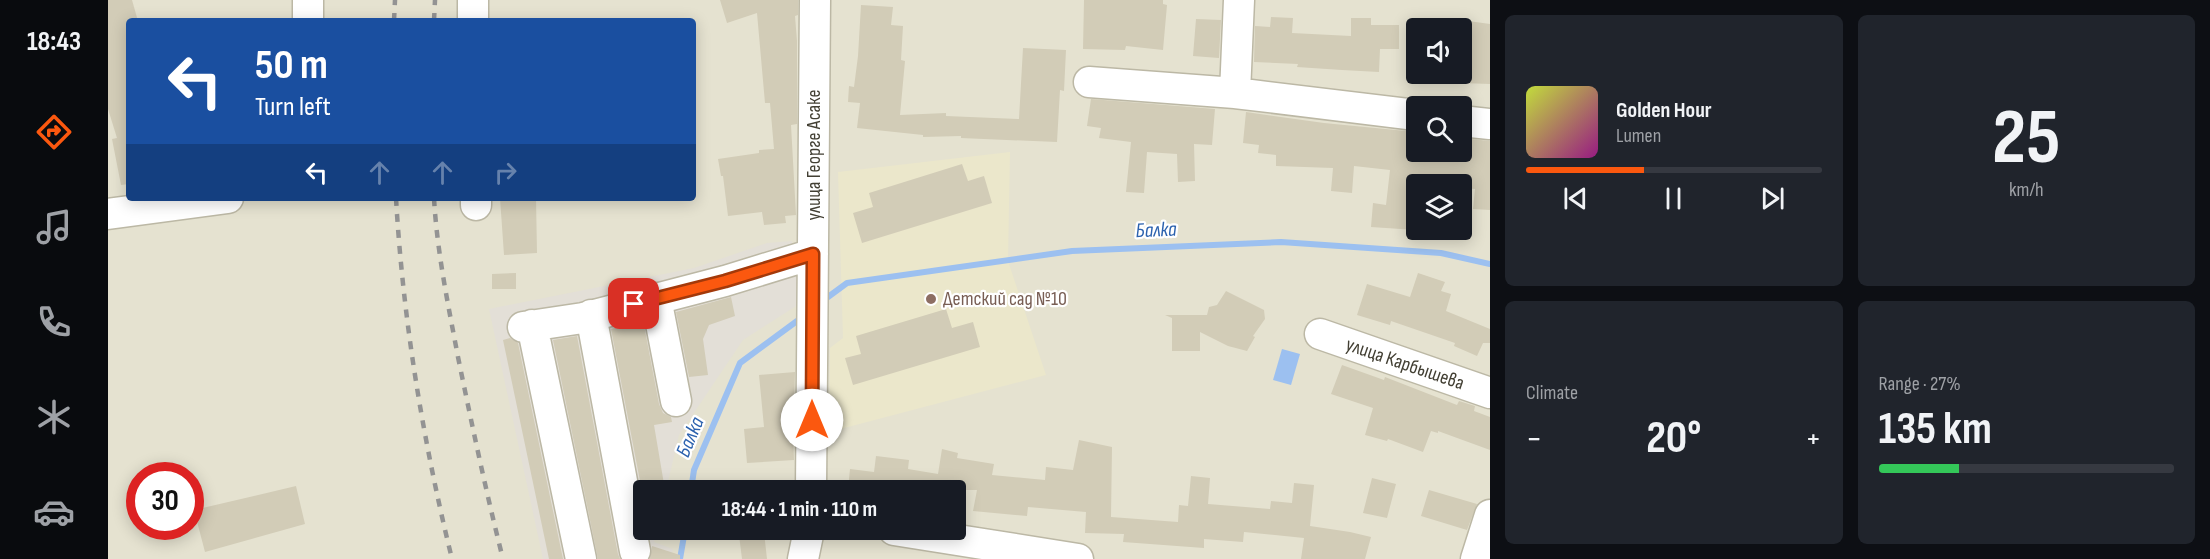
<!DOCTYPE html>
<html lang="en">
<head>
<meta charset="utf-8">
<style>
	:root { --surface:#171b24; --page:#20242c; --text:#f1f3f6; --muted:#9ea1a6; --line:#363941; --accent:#fb580f }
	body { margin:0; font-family:"Sofia Sans Condensed",sans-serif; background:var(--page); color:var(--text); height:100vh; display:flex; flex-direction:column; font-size:22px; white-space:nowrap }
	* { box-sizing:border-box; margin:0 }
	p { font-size:20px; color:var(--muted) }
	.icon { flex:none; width:33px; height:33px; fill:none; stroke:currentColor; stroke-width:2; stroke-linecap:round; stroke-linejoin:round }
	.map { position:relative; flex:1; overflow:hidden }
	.details { display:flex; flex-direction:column; gap:15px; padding:15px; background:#0d0f14; width:720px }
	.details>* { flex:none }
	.top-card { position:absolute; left:18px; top:18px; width:570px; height:183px; border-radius:6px; box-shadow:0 3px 15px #0003; background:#1a4fa0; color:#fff; overflow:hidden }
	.controls { position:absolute; left:1298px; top:18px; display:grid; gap:12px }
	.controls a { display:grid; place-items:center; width:66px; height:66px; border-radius:6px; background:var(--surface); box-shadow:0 3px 15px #0003; font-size:30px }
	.speed { position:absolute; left:18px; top:462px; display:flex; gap:12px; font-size:30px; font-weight:700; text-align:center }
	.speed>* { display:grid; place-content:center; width:78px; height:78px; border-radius:50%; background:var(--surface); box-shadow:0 3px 15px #0003; line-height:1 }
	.speed .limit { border:9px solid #d22; background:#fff; color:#111 }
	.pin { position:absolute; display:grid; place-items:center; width:51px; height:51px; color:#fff; margin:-26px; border-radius:12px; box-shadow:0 3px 9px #0006 }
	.me { position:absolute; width:66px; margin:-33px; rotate:0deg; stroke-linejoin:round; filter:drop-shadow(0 0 4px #0008) }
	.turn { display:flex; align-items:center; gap:21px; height:126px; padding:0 30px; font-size:27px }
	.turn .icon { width:78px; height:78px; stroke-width:2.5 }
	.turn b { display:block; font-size:42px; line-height:51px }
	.lanes { display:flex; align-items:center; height:57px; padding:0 30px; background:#0003; justify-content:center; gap:30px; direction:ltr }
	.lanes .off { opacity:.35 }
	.big { font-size:45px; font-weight:700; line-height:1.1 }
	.details .card { flex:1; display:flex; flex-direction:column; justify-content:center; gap:9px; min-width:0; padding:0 21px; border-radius:9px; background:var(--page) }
	.details .dial { align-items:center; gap:0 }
	.dial b { font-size:78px; line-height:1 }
	.song { display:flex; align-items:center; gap:18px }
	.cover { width:72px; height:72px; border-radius:9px; background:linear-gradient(135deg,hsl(70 70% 55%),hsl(310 70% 35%)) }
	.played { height:6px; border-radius:3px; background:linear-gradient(90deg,var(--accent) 40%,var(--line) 40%) }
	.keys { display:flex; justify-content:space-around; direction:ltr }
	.heat { display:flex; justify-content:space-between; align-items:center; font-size:33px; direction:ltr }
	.charge { height:9px; border-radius:4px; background:linear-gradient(90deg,#34c759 27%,var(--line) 0) }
	.details .tiles { flex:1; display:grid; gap:15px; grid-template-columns:repeat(2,1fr) }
	.trip { position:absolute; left:525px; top:480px; width:333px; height:60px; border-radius:6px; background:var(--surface); box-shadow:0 3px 15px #0003; font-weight:700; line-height:60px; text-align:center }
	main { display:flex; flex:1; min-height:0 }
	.menu { display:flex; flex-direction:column; width:108px; justify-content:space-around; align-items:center; background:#090b0e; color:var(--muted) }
	.menu .icon { width:42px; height:42px }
	.menu .on { color:var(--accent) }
	.menu b { font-size:27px; color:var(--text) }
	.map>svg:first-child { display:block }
	.residential { fill:#e5e2d0; fill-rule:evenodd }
	.industrial { fill:#e3dfd7 }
	.education { fill:#ebe7cb }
	.water { fill:#9cc0f0 }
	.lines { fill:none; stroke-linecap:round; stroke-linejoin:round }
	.stream { stroke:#9cc0f0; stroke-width:6 }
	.building { fill:#d2ccb7 }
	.minor-casing { stroke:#bcb8a5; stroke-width:33 }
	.minor { stroke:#fff; stroke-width:30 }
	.rail { stroke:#939393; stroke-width:4.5; stroke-dasharray:8 8; stroke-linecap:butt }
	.route-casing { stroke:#a3390a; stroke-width:15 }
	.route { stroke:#fb580f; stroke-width:10 }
	.education-dot { fill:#8d6e63; stroke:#fff; stroke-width:2 }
	.labels { text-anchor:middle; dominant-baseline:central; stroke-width:4.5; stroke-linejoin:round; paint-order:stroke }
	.street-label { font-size:20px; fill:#423f33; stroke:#fff }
	.education-label { font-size:20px; fill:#785e54; stroke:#fff; text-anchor:start }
	.water-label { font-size:21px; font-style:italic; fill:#2c62ae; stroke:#fff }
</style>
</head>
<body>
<main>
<nav class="menu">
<b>18:43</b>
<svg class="icon on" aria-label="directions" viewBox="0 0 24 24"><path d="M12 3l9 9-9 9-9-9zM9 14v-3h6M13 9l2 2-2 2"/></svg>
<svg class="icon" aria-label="music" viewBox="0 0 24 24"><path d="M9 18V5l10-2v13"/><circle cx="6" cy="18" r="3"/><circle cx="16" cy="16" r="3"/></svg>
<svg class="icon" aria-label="phone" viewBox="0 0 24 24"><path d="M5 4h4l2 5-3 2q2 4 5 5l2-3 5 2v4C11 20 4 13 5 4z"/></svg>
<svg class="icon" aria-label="climate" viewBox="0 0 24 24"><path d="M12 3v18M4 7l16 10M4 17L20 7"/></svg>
<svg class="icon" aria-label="car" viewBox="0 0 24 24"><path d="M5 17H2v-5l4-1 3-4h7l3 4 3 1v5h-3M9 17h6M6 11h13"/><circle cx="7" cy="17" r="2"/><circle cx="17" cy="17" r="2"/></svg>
</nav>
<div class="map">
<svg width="1382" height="559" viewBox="0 0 1382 559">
	<rect width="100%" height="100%" fill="#f1efe2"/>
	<path class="residential" d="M0,0H1382V559H0ZM21,21H585V198H21ZM1308,28H1353V74H1308ZM1308,106H1353V152H1308ZM1308,184H1353V230H1308ZM32,476H82V526H32ZM536,490H848V530H536Z"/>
	<path class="industrial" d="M684,241L696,301L635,340L571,435L558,490H536V530H549L546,542L565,549L562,559H435L381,309L586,268L659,243Z"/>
	<path class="education" d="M902,152L900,261L938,375L721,432L722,348L735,338L730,172Z"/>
	<path class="water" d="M1174,349L1192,354L1183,385L1165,380Z"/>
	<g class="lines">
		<path class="stream" d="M720,297L739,283L964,251L1173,242L1333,253L1382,264
			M583,490L586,470L632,363L689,321
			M572,559L577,530"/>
	</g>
	<path class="building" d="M0,0H24L30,21H21V184L13,185L4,139L9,138L0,109Z
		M612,0H690V15L687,16L689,41V124L683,125L688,215L677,216L678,223L656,225L654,212L620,216L615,176H613L610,159L651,153V150L666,149L662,103H657L649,13L619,23Z
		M976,0H1055V4L1059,5L1055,50L1018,46L1017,50L975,49Z
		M753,5L785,7L783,25L795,26L793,60L797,61L792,115L838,113V116L911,119L915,48L958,50L956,91L952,90L949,142L853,138V136L815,137V135L749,128L752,103L740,102L741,86L746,87L750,56Z
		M1163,17L1185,18L1184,33L1243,36V18H1263V25H1291V49H1272L1271,72L1234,70L1189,67L1190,64L1146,62L1147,26L1162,27Z
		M1088,19L1113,20L1111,58L1085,56Z
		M1353,20L1382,24V84L1353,83Z
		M983,99L1107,109L1104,145L1086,144L1087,181L1070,182L1069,154L1039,152L1036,193L1018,192L1023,142L991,138L993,128L979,126Z
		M1138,112L1216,123L1308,132V152H1353V138L1382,141V210L1365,209L1367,189L1356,188V182L1318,180V184H1308V230L1263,227L1265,203L1278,205L1282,170L1246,166L1244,193L1223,191L1225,168L1168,166V155L1150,153L1151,145L1135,143Z
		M854,164L860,181L876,176L884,203L754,243L745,213L765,207L761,193Z
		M392,198H428L429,253L396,255Z
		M408,273V289H384V274Z
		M1310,273L1337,282L1333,291L1343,294L1338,311L1382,329V343H1375L1369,356L1346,346L1347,343L1283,321L1282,325L1249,315L1259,284L1302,297Z
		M1118,291L1156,310L1157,319L1145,336L1147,337L1139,351L1120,346L1092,332V351H1064V318L1057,315H1099L1101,307L1109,305Z
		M623,297L627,316L601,325L595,339L600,375L581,377L568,312Z
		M838,309L844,328L865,322L872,347L745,385L737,358L753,354L748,336Z
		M535,320L551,404L555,413L563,417L564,422L546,425L557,490H536V502L503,329Z
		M469,336L510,554L512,559H490L445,340Z
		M402,338L410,343L455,559H441L395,340Z
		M1234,365L1276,380L1277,377L1349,405L1351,401L1367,406L1366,411L1382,417V450L1330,431V433L1323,431L1315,452L1280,439L1279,441L1257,435L1265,408L1223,394Z
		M687,372L686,408H684L686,460L639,463L636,429L656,427L651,375Z
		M971,440L1004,447L1003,517L1070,522L1071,505L1080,506L1083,476L1102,478L1100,504L1162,509L1163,501L1184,503L1186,483L1206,485L1202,526L1242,532L1263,537L1257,559H1193L1196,538L1136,532L1135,542L1096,539V548L1015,542L1016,534L977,533L978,512L920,507L919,516L865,511L869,490H740L742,469L766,472L768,456L801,460L800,469L830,474L834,449L850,453L849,458L886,464L884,475L937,480L938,467L965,470Z
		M1264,478L1288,484L1279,518L1255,513Z
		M188,486L197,524L97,552L86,510Z
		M1321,490L1369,504L1359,530L1313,516Z
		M656,532L659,559H634L631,535Z
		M544,546L572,555V559H542Z"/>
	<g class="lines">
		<defs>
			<path id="minor" d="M365,0V21
				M200,21V0
				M981,82L1127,93L1308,115
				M1127,93L1131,0
				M1353,121L1382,124
				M368,198V205
				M0,214L120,198
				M548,298L568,401
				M483,315L527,551
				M424,325L473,559
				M415,327L475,318L617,281L705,254
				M1212,334L1382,393
				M703,490L707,0
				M786,530L970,559
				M695,559L701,530
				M1368,559L1382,515"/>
		</defs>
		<use href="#minor" class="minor-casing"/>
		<use href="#minor" class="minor"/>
		<path class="rail" d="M286,21L287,0
			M326,21L327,0
			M288,198C295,320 315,441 344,559
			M326,198C329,252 340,304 350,357C364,425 378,492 395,559"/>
	</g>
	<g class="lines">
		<defs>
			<path id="route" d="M526,304L617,281L705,254L704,420"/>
		</defs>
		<use href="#route" class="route-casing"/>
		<use href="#route" class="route"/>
	</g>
	<circle class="education-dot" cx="823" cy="299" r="6"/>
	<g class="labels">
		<g class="street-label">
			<text transform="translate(706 155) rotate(-90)">улица Георге Асаке</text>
			<text transform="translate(1297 364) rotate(19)">улица Карбышева</text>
		</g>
		<g class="education-label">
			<text x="835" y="299">Детский сад №10</text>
		</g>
		<g class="water-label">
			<text transform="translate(1048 230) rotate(-2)">Балка</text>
			<text transform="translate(582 437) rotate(-67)">Балка</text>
		</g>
	</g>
</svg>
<div class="controls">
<a><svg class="icon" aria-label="sound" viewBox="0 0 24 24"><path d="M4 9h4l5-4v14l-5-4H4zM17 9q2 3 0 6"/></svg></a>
<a><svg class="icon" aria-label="search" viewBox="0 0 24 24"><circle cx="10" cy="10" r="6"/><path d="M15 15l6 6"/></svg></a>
<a><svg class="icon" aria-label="layers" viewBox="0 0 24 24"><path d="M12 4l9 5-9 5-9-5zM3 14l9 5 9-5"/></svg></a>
</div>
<div class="speed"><div class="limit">30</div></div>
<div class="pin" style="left:526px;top:304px;background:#d93025"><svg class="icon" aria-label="arrive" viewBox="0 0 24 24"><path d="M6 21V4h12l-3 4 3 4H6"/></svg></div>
<svg class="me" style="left:704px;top:420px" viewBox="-20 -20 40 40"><circle r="19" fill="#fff"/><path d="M0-13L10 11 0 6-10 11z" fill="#fb580f"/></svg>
<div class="trip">18:44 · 1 min · 110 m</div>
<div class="top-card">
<div class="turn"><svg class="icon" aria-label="left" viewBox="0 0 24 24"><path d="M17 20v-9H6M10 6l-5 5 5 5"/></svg><div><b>50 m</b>Turn left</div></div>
<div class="lanes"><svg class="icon" aria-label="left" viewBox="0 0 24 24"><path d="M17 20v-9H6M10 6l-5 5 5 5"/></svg><svg class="icon off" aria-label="ahead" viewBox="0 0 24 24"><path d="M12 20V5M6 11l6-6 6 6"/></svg><svg class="icon off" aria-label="ahead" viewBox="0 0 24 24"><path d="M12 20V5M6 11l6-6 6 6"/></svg><svg class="icon off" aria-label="right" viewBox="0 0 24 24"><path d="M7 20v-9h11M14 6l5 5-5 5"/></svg></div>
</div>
</div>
<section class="details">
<div class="tiles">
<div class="card">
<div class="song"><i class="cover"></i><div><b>Golden Hour</b><p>Lumen</p></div></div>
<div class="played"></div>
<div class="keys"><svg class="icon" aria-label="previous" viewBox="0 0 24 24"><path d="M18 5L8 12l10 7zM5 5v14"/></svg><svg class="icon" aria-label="pause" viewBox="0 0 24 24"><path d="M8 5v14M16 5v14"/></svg><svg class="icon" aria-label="next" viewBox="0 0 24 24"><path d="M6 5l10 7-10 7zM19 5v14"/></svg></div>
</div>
<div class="card dial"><b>25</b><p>km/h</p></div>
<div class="card"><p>Climate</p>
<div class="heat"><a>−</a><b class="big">20°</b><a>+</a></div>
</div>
<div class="card"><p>Range · 27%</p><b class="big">135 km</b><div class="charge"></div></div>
</div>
</section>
</main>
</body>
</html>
